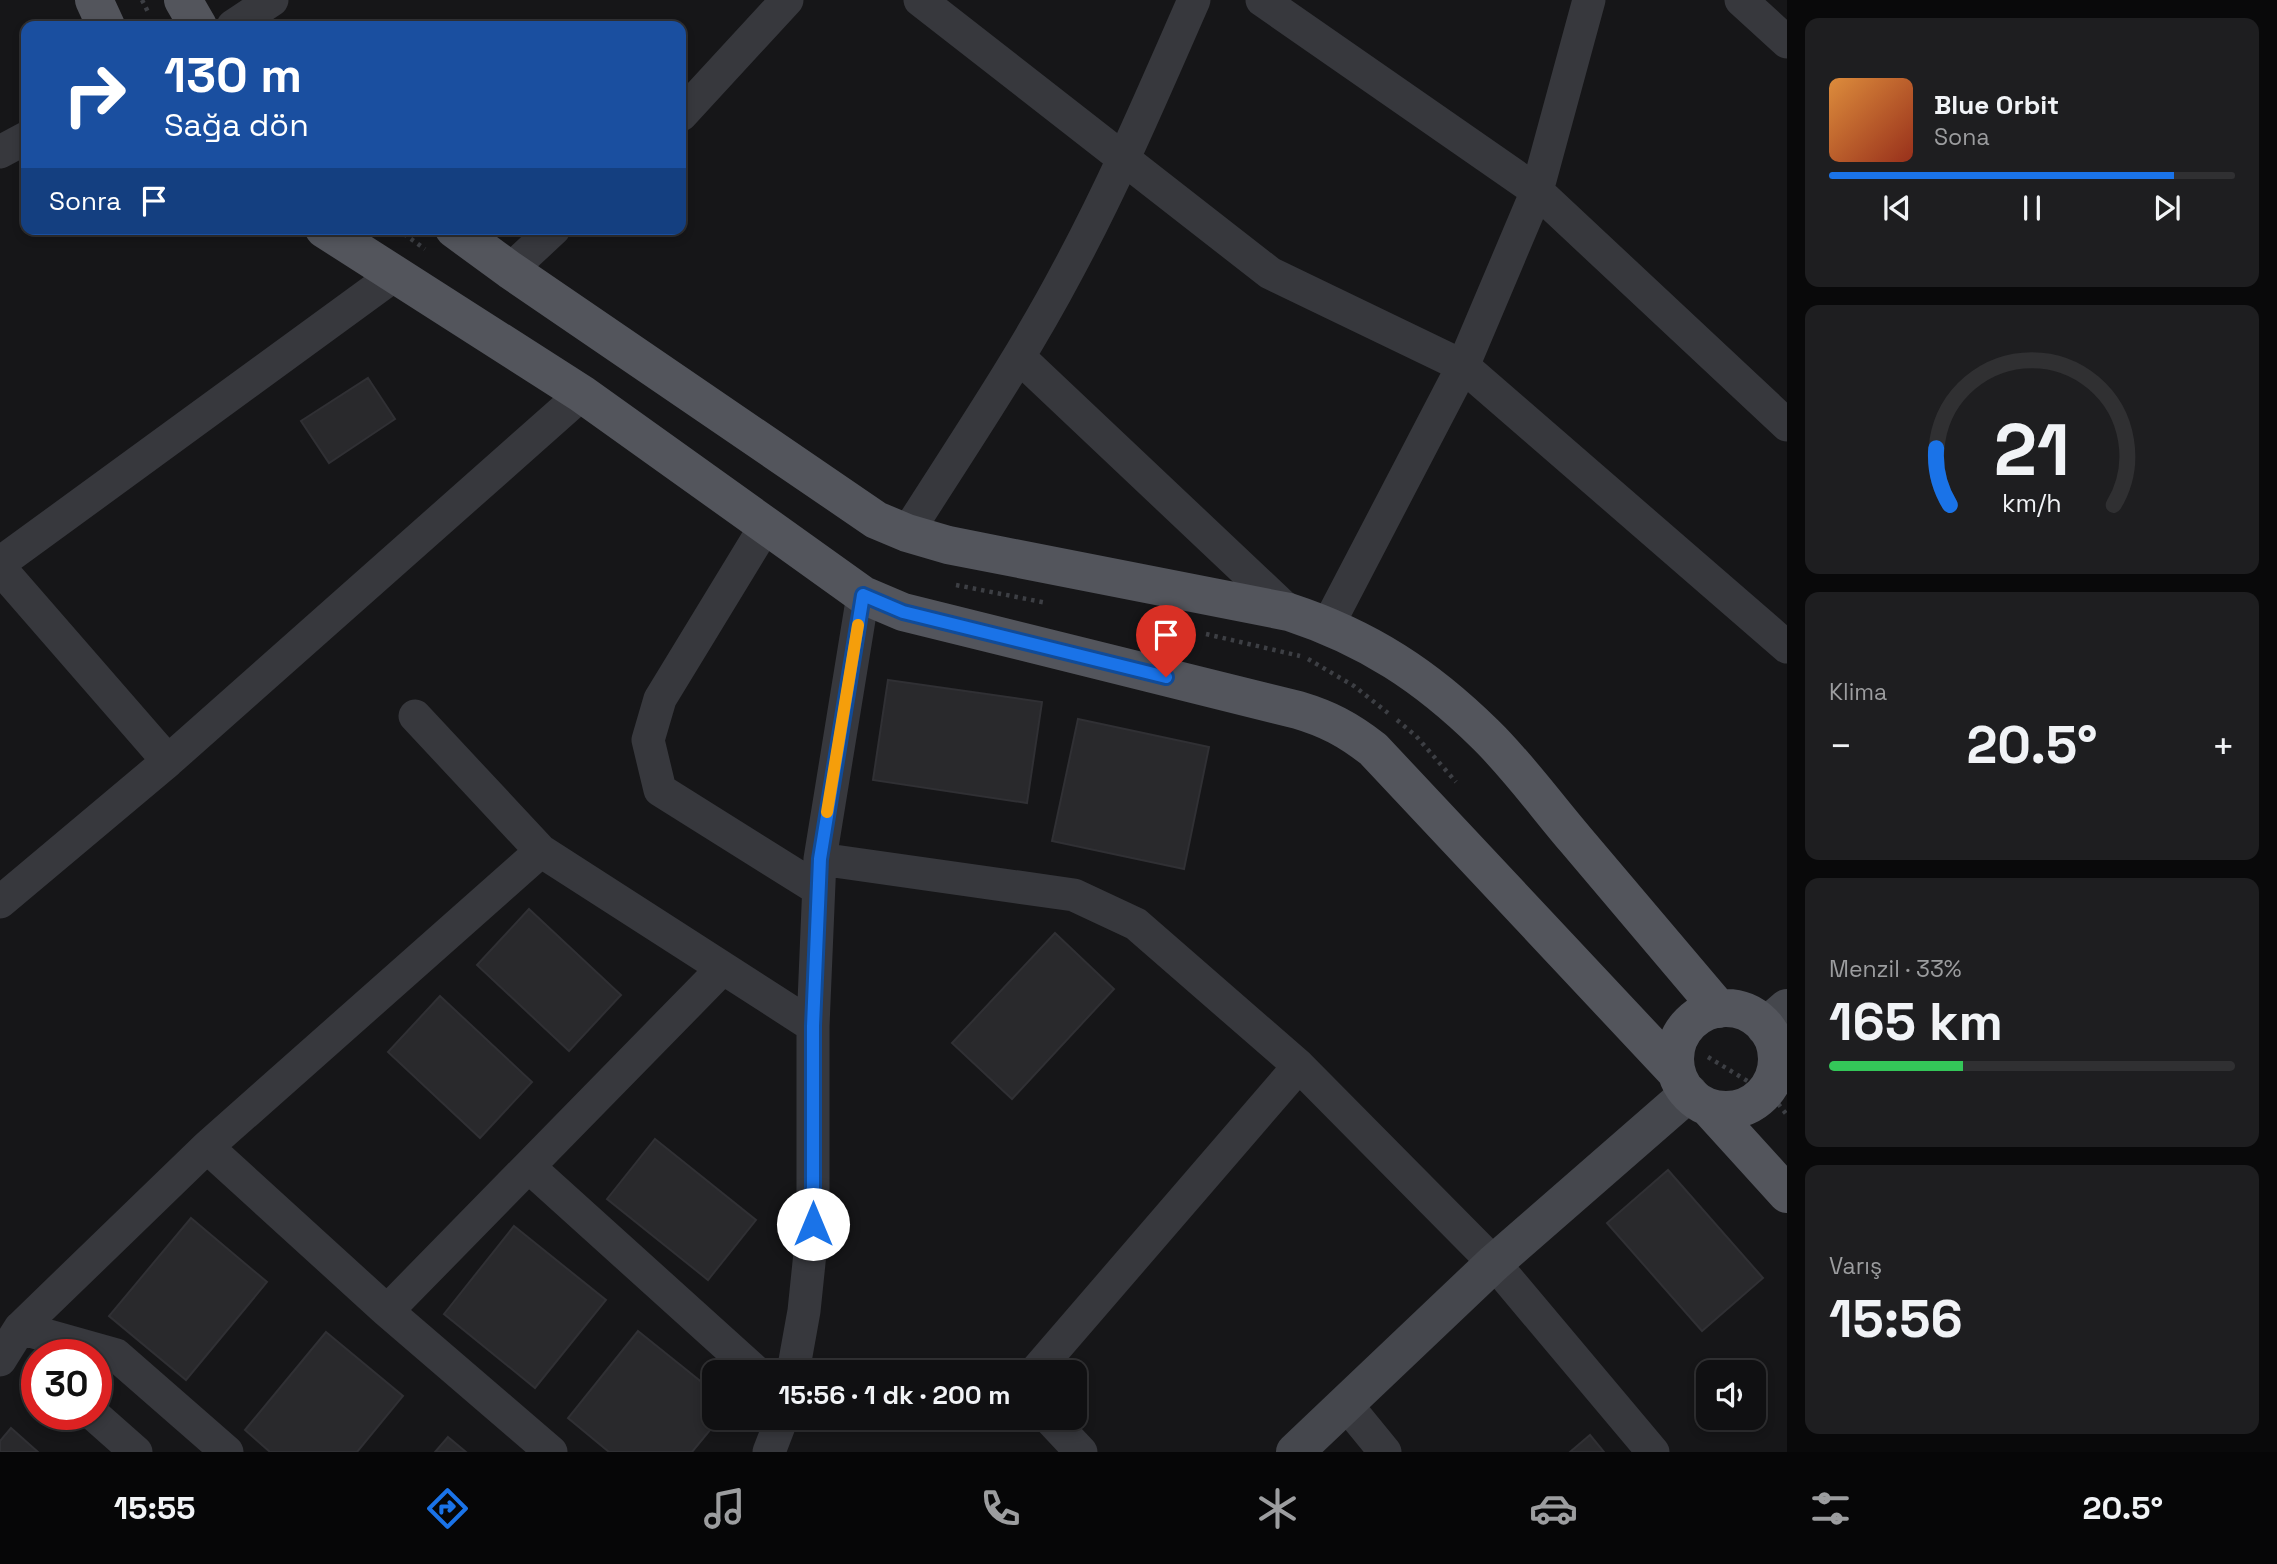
<!DOCTYPE html>
<html lang="tr">
<head>
<meta charset="utf-8">
<style>
	:root { --surface:#101012; --page:#1e1e20; --text:#f1f3f6; --muted:#9c9d9f; --line:#303032; --accent:#1a73e8 }
	body { margin:0; font-family:"Space Grotesk",sans-serif; background:var(--page); color:var(--text); height:100vh; display:flex; flex-direction:column; font-size:26px; white-space:nowrap }
	* { box-sizing:border-box; margin:0 }
	p { font-size:23px; color:var(--muted) }
	.icon { flex:none; width:38px; height:38px; fill:none; stroke:currentColor; stroke-width:2; stroke-linecap:round; stroke-linejoin:round }
	.map { position:relative; flex:1; overflow:hidden }
	.panel { display:flex; flex-direction:column; gap:18px; padding:18px; background:#09090a; width:490px }
	.panel>* { flex:none }
	.guide { position:absolute; left:21px; top:21px; width:665px; height:214px; border-radius:14px; box-shadow:0 4px 10px #0003,0 0 0 2px var(--line); background:#1a4fa0; color:#fff; overflow:hidden }
	.fabs { position:absolute; left:1696px; top:1360px; display:grid; gap:14px }
	.fabs a { display:grid; place-items:center; width:70px; height:70px; border-radius:14px; background:var(--surface); box-shadow:0 4px 10px #0003,0 0 0 2px var(--line); font-size:35px }
	.speed { position:absolute; left:21px; top:1339px; display:flex; gap:14px; font-size:35px; font-weight:700; text-align:center }
	.speed>* { display:grid; place-content:center; width:91px; height:91px; border-radius:50%; background:var(--surface); box-shadow:0 4px 10px #0003,0 0 0 2px var(--line); line-height:1 }
	.speed .limit { border:10px solid #d22; background:#fff; color:#111 }
	.pin { position:absolute; display:grid; place-items:center; width:60px; height:60px; color:#fff; margin:-72px -30px; border-radius:50% 50% 50% 0; rotate:-45deg; box-shadow:0 0 7px #0007 }
	.pin .icon { rotate:45deg }
	.me { position:absolute; width:77px; margin:-38px; rotate:0deg; stroke-linejoin:round; filter:drop-shadow(0 0 5px #0008) }
	.turn { display:flex; align-items:center; gap:24px; height:147px; padding:0 28px; font-size:32px }
	.turn .icon { width:91px; height:91px; stroke-width:2.5 }
	.turn b { display:block; font-size:49px; line-height:60px }
	.then { display:flex; align-items:center; height:66px; padding:0 28px; background:#0003; gap:14px; font-size:26px }
	.big { font-size:52px; font-weight:800; line-height:1.1 }
	.panel .widget { flex:1; display:flex; flex-direction:column; justify-content:center; gap:10px; min-width:0; padding:0 24px; border-radius:14px; background:var(--page) }
	.panel .dial { align-items:center; gap:0 }
	.dial svg { height:182px; overflow:visible; fill:none; stroke:var(--line); stroke-width:7; stroke-linecap:round; text-anchor:middle }
	.dial text { fill:var(--text); stroke:none }
	.song { display:flex; align-items:center; gap:21px }
	.cover { width:84px; height:84px; border-radius:10px; background:linear-gradient(135deg,hsl(30 70% 55%),hsl(10 70% 35%)) }
	.played { height:7px; border-radius:4px; background:linear-gradient(90deg,var(--accent) 85%,var(--line) 85%) }
	.keys { display:flex; justify-content:space-around; direction:ltr }
	.heat { display:flex; justify-content:space-between; align-items:center; font-size:38px; direction:ltr }
	.charge { height:10px; border-radius:5px; background:linear-gradient(90deg,#34c759 33%,var(--line) 0) }
	.trip { position:absolute; left:702px; top:1360px; width:385px; height:70px; border-radius:14px; background:var(--surface); box-shadow:0 4px 10px #0003,0 0 0 2px var(--line); font-weight:800; line-height:70px; text-align:center }
	.dock { display:flex; height:112px; justify-content:space-around; align-items:center; background:#060607; color:var(--muted) }
	.dock .icon { width:49px; height:49px }
	.dock .active { color:var(--accent) }
	.dock b { font-size:32px; color:var(--text) }
	main { display:flex; flex:1; min-height:0 }
	.map>svg:first-child { display:block }
	.building { fill:#29292c; stroke:#303034; stroke-width:2 }
	.lines { fill:none; stroke-linecap:round; stroke-linejoin:round }
	.path { stroke:#3d3f44; stroke-width:4.5; stroke-dasharray:3.5 5; stroke-linecap:butt }
	.street { stroke:#37383d; stroke-width:33 }
	.secondary { stroke:#45474d; stroke-width:38 }
	.primary { stroke:#53555c; stroke-width:38 }
	.route-casing { stroke:#114b97; stroke-width:18 }
	.route { stroke:#1a73e8; stroke-width:12 }
	.slow { stroke:#f59e0b; stroke-width:12 }
</style>
</head>
<body>
<main>
<div class="map">
<svg width="1787" height="1452" viewBox="0 0 1787 1452">
	<rect width="100%" height="100%" fill="#161618"/>
	<path class="building" d="M368,378L395,419L329,463L301,421Z
		M888,680L1042,702L1027,803L873,780Z
		M1078,719L1209,747L1184,869L1052,841Z
		M529,909L621,995L569,1051L477,965Z
		M1055,933L1114,989L1012,1099L952,1043Z
		M440,996L532,1082L480,1138L388,1052Z
		M655,1139L756,1220L708,1280L607,1199Z
		M1668,1170L1763,1278L1702,1331L1607,1223Z
		M191,1218L267,1282L186,1380L109,1316Z
		M514,1226L606,1300L535,1388L444,1314Z
		M638,1331L714,1392V1418H720L692,1452H609L568,1418Z
		M326,1332L403,1396L357,1452H270L245,1430Z
		M11,1428L38,1452H0V1441Z
		M1590,1435L1604,1452H1570Z
		M448,1437L466,1452H435Z"/>
	<g class="lines">
		<path class="path" d="M142,0L148,12
			M397,229L425,249
			M956,585L1047,603
			M1206,634L1300,656
			M1308,659L1354,686L1388,713
			M1397,720L1416,736L1456,782
			M1708,1057L1772,1096L1787,1115"/>
		<path class="street" d="M920,0L1270,273L1463,366L1787,647
			M1262,0L1537,191L1787,425
			M1741,0L1787,42
			M233,26L272,0
			M681,115L787,0
			M0,152L26,138
			M510,270L554,229
			M1019,357L1289,612
			M766,525L660,699L648,740L660,790L818,889
			M907,533C962,446 1020,361 1068,270C1115,183 1154,91 1194,0
			M0,563L396,274
			M0,568L168,761
			M1328,625L1463,366L1537,191L1589,0
			M415,716L541,851L813,1026
			M820,859L1074,895L1136,924L1299,1066L1494,1263L1653,1452
			M0,902L168,761L582,394
			M207,1147L387,1311L551,1452
			M529,1167L756,1372
			M387,1311L722,969
			M20,1328L116,1355L227,1452
			M0,1360L20,1328L207,1147L541,851
			M793,1372L804,1311L813,1224V1026L820,859L863,595
			M1035,1372L1299,1066
			M1345,1403L1385,1452
			M93,1414L136,1452
			M1049,1418L1081,1452
			M769,1452L782,1418"/>
		<path class="secondary" d="M1765,1027L1787,1008
			M1295,1452L1494,1263L1689,1093"/>
		<path class="primary" d="M94,0L106,26
			M183,0L198,26
			M324,229L582,394L863,595L903,612L1298,710C1328,719 1347,729 1373,749L1676,1072
			M454,229L510,270L876,520L907,533L948,545L1289,612C1368,638 1426,676 1485,734C1517,765 1546,805 1575,839C1623,895 1671,952 1719,1009
			M1675 1059a51 51 0 1 1 102 0a51 51 0 1 1-102 0Z
			M1708,1107L1787,1194"/>
	</g>
	<g class="lines">
		<defs>
			<path id="route" d="M813,1224V1026L820,859L863,595L903,612L1166,677"/>
		</defs>
		<use href="#route" class="route-casing"/>
		<use href="#route" class="route"/>
		<path class="slow" d="M827,812L858,625"/>
	</g>
</svg>
<div class="fabs">
<a><svg class="icon" aria-label="sound" viewBox="0 0 24 24"><path d="M4 9h4l5-4v14l-5-4H4zM17 9q2 3 0 6"/></svg></a>
</div>
<div class="speed"><div class="limit">30</div></div>
<div class="pin" style="left:1166px;top:677px;background:#d93025"><svg class="icon" aria-label="arrive" viewBox="0 0 24 24"><path d="M6 21V4h12l-3 4 3 4H6"/></svg></div>
<svg class="me" style="left:813px;top:1224px" viewBox="-20 -20 40 40"><circle r="19" fill="#fff"/><path d="M0-13L10 11 0 6-10 11z" fill="#1a73e8"/></svg>
<div class="trip">15:56 · 1 dk · 200 m</div>
<div class="guide">
<div class="turn"><svg class="icon" aria-label="right" viewBox="0 0 24 24"><path d="M7 20v-9h11M14 6l5 5-5 5"/></svg><div><b>130 m</b>Sağa dön</div></div>
<div class="then">Sonra<svg class="icon" aria-label="arrive" viewBox="0 0 24 24"><path d="M6 21V4h12l-3 4 3 4H6"/></svg></div>
</div>
</div>
<section class="panel">
<div class="widget">
<div class="song"><i class="cover"></i><div><b>Blue Orbit</b><p>Sona</p></div></div>
<div class="played"></div>
<div class="keys"><svg class="icon" aria-label="previous" viewBox="0 0 24 24"><path d="M18 5L8 12l10 7zM5 5v14"/></svg><svg class="icon" aria-label="pause" viewBox="0 0 24 24"><path d="M8 5v14M16 5v14"/></svg><svg class="icon" aria-label="next" viewBox="0 0 24 24"><path d="M6 5l10 7-10 7zM19 5v14"/></svg></div>
</div>
<div class="widget dial"><svg viewBox="0 0 100 80">
<path d="M14 69A42 42 0 1 1 86 69"/>
<path d="M14 69A42 42 0 0 1 8 44" stroke="#1a73e8"/>
<text x="50" y="56" font-size="32" font-weight="700">21</text>
<text x="50" y="72" font-size="11">km/h</text>
</svg></div>
<div class="widget"><p>Klima</p>
<div class="heat"><a>−</a><b class="big">20.5°</b><a>+</a></div>
</div>
<div class="widget"><p>Menzil · 33%</p><b class="big">165 km</b><div class="charge"></div></div>
<div class="widget"><p>Varış</p><b class="big">15:56</b></div>
</section>
</main>
<nav class="dock">
<b>15:55</b>
<svg class="icon active" aria-label="directions" viewBox="0 0 24 24"><path d="M12 3l9 9-9 9-9-9zM9 14v-3h6M13 9l2 2-2 2"/></svg>
<svg class="icon" aria-label="music" viewBox="0 0 24 24"><path d="M9 18V5l10-2v13"/><circle cx="6" cy="18" r="3"/><circle cx="16" cy="16" r="3"/></svg>
<svg class="icon" aria-label="phone" viewBox="0 0 24 24"><path d="M5 4h4l2 5-3 2q2 4 5 5l2-3 5 2v4C11 20 4 13 5 4z"/></svg>
<svg class="icon" aria-label="climate" viewBox="0 0 24 24"><path d="M12 3v18M4 7l16 10M4 17L20 7"/></svg>
<svg class="icon" aria-label="car" viewBox="0 0 24 24"><path d="M5 17H2v-5l4-1 3-4h7l3 4 3 1v5h-3M9 17h6M6 11h13"/><circle cx="7" cy="17" r="2"/><circle cx="17" cy="17" r="2"/></svg>
<svg class="icon" aria-label="filters" viewBox="0 0 24 24"><path d="M4 7h16M4 17h16"/><circle cx="9" cy="7" r="2"/><circle cx="15" cy="17" r="2"/></svg>
<b>20.5°</b>
</nav>
</body>
</html>
